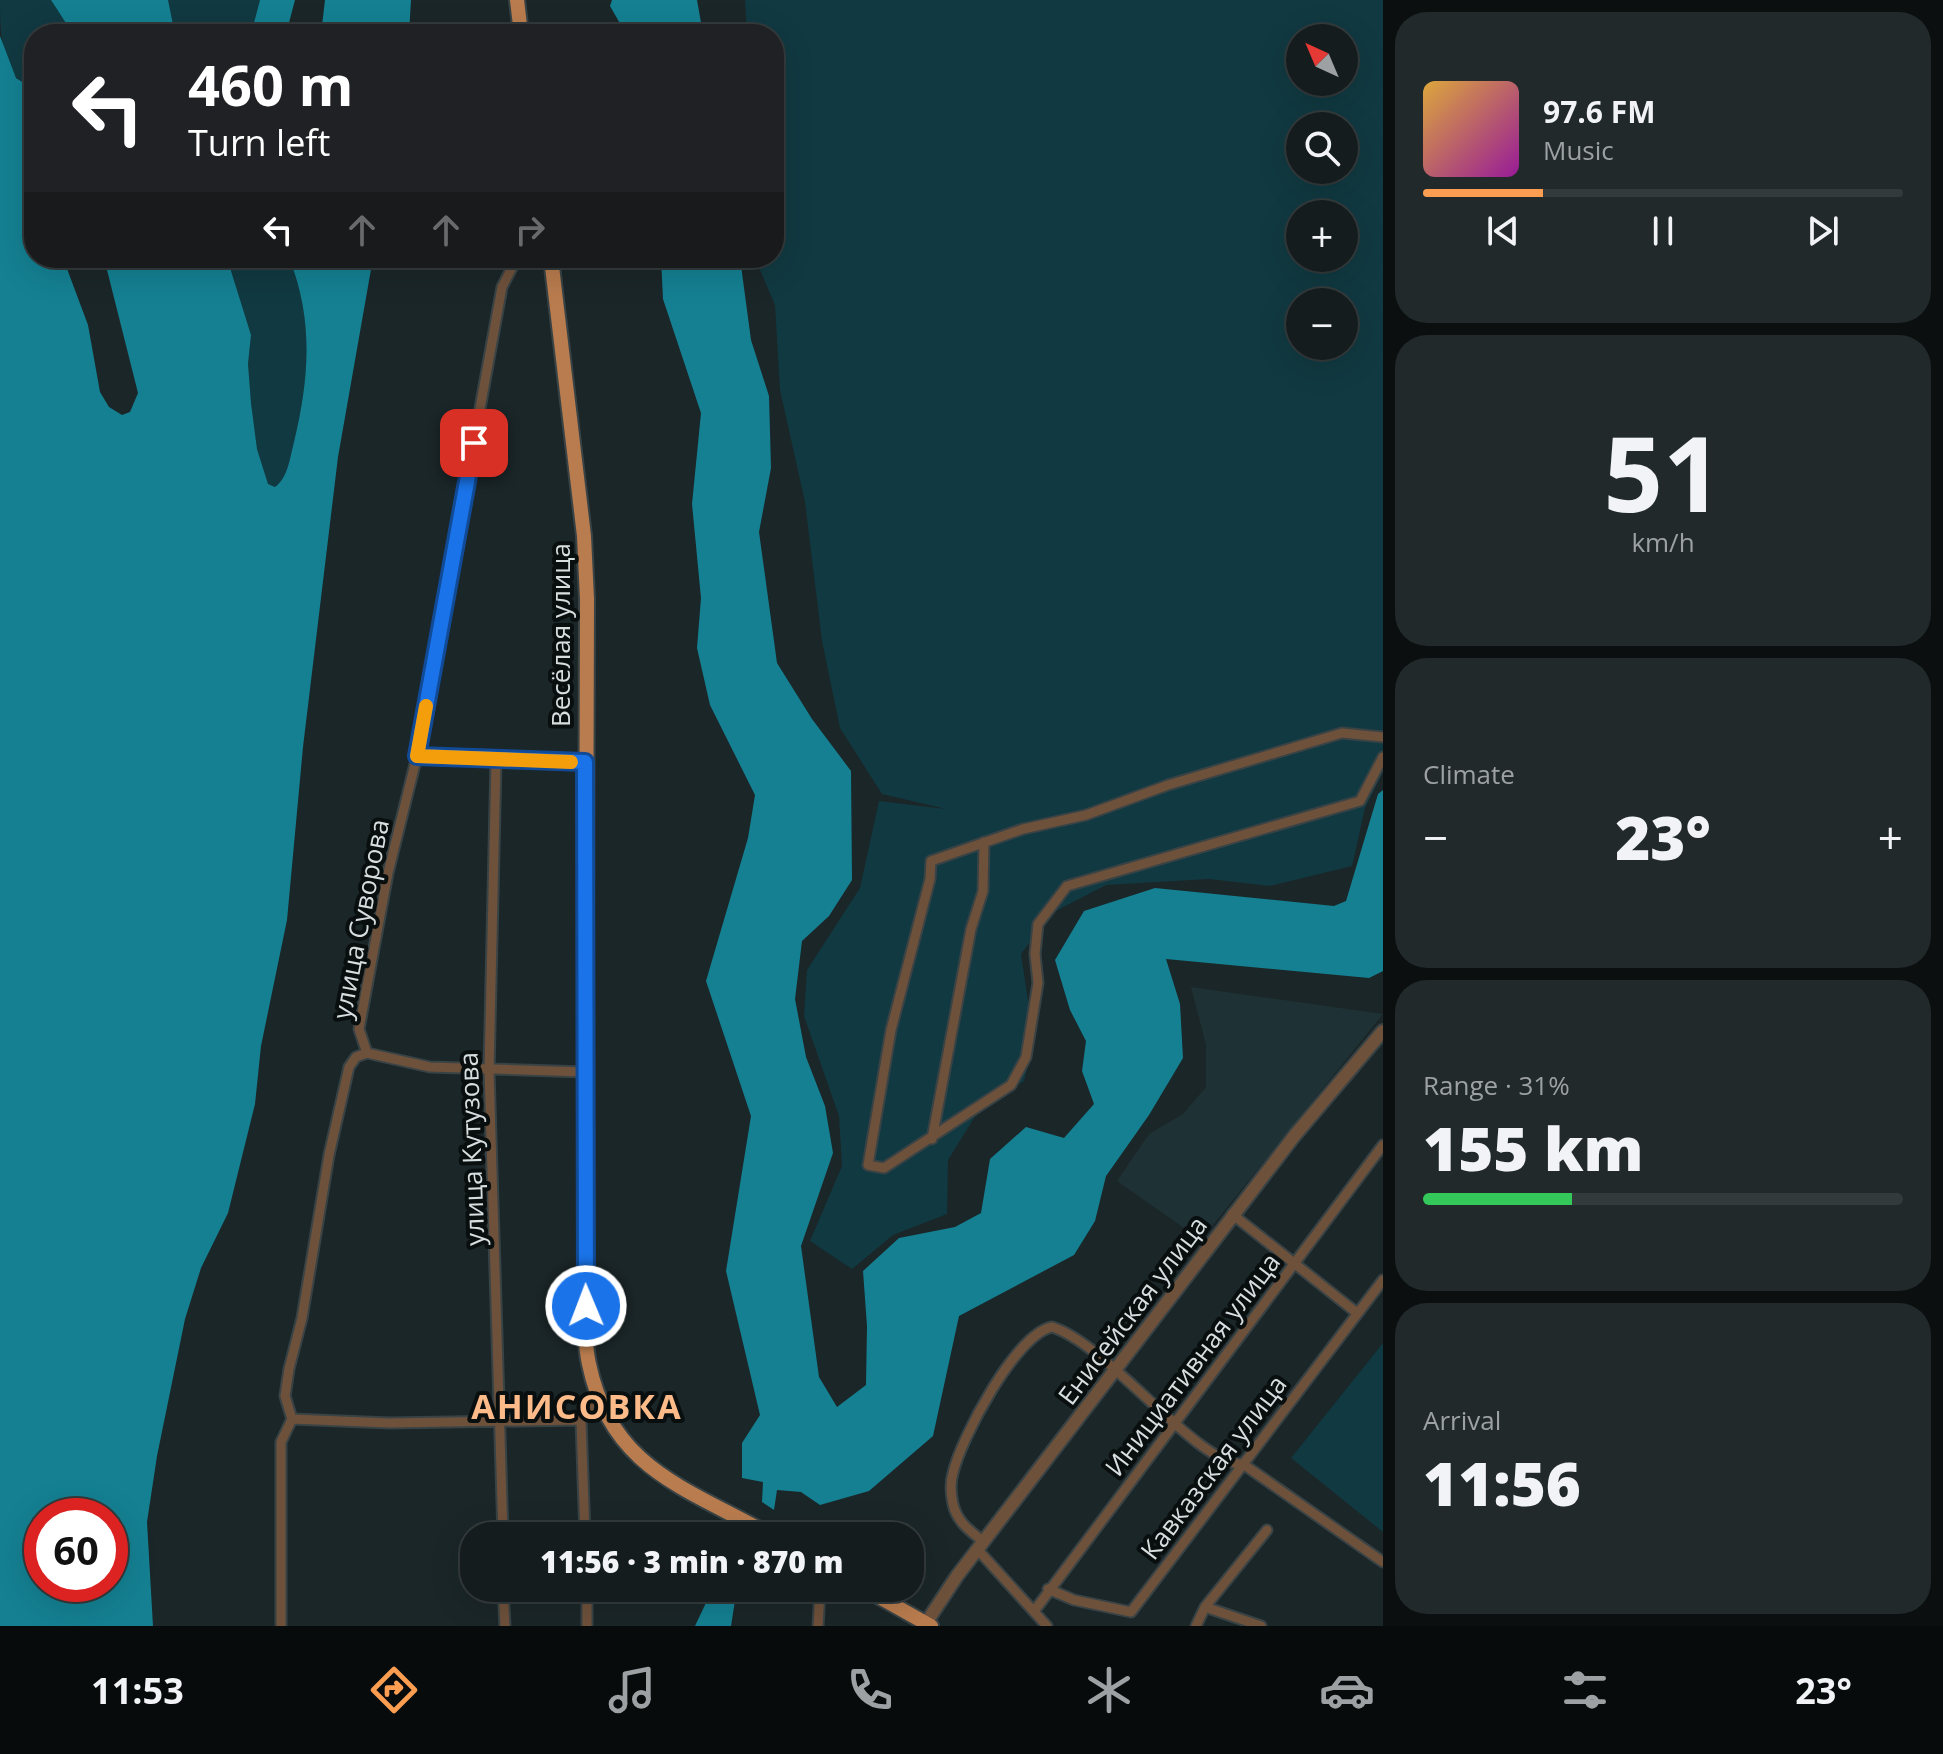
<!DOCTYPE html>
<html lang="en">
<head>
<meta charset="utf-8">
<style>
	:root { --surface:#141c1e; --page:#21292b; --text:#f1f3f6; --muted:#9da1a4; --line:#333a3c; --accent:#fc9e52 }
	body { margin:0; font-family:"Open Sans",sans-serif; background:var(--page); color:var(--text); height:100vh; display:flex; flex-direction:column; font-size:30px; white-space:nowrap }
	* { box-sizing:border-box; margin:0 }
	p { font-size:26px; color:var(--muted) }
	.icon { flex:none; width:44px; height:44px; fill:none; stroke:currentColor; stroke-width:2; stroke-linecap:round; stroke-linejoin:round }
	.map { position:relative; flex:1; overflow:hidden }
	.details { display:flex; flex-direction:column; gap:12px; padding:12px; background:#0b0f10; width:560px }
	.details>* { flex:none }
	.banner { position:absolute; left:24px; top:24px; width:760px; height:244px; border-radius:32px; box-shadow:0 8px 32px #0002,0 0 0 2px var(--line); background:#202124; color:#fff; overflow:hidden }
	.needle { width:52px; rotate:316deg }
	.tools { position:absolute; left:1286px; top:24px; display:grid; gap:16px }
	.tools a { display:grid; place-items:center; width:72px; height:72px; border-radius:50%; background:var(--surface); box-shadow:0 8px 32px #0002,0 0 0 2px var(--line); font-size:40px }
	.speed { position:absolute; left:24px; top:1498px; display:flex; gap:16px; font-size:40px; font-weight:700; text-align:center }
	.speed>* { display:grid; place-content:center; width:104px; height:104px; border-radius:50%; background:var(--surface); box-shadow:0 8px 32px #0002,0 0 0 2px var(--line); line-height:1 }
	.speed .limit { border:12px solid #d22; background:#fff; color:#111 }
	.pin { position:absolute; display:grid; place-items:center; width:68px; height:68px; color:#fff; margin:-34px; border-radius:16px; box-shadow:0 4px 12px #0006 }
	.me { position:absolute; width:88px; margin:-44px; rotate:359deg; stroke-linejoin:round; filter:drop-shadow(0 0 6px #0008) }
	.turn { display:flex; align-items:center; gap:28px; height:168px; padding:0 32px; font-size:36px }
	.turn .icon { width:104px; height:104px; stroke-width:2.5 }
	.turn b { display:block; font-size:56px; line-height:68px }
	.lanes { display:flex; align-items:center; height:76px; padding:0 32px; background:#0003; justify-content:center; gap:40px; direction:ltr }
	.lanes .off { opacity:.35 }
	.big { font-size:60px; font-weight:800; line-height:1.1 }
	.details .widget { flex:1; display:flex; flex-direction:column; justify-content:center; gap:12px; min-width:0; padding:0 28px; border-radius:32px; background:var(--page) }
	.details .dial { align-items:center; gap:0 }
	.dial b { font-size:104px; line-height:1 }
	.song { display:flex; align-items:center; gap:24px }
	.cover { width:96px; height:96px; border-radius:12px; background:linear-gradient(135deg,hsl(40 70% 55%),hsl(300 70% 35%)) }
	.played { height:8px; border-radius:4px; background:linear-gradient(90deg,var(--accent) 25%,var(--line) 25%) }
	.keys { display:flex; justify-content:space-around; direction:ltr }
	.heat { display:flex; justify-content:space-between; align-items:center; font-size:44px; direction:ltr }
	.charge { height:12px; border-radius:6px; background:linear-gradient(90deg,#34c759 31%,var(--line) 0) }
	.trip { position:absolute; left:460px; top:1522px; width:464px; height:80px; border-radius:32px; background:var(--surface); box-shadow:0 8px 32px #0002,0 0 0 2px var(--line); font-weight:800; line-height:80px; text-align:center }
	.tabs { display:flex; height:128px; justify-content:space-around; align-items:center; background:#080b0c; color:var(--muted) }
	.tabs .icon { width:56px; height:56px }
	.tabs .active { color:var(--accent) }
	.tabs b { font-size:36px; color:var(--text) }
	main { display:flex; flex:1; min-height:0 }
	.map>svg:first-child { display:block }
	.built { fill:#1e3134 }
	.green { fill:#113941; fill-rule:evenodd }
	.water { fill:#148092; fill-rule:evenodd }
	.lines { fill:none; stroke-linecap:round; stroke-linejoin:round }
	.minor-casing { stroke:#394345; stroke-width:13 }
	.tertiary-casing { stroke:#394345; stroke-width:16 }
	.primary-casing { stroke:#394345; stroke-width:18 }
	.minor { stroke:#6e513b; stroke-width:9 }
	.tertiary { stroke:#6e513b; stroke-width:12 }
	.primary { stroke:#b97c4e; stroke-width:14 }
	.route-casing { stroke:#114b97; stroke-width:20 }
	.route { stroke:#1a73e8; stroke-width:14 }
	.slow { stroke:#f59e0b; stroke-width:14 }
	.labels { text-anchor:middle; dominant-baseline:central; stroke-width:8; stroke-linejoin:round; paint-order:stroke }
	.street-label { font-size:26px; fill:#d7dee0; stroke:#090e0f }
	.district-label { font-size:34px; font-weight:bold; letter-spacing:2px; fill:#fdbb8a; stroke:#090e0f }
</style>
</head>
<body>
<main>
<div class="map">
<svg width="1383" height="1626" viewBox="0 0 1383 1626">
	<rect width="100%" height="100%" fill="#1b2628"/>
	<path class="built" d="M1191,987L1383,1014L1201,1240L1117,1181L1149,1134L1183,1114L1206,1087V1045Z"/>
	<path class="green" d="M0,0H51L73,34C0,34 45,44 24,83C0,71 0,24 0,0Z
		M168,0H260L251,34H175Z
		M745,0H1383V772L1365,808L1352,866L1270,886L1209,879L1106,885L1052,913L1021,954L1034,1040L1024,1081L979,1110L948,1160L947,1214L893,1235L852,1269L810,1241L842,1166L839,1116L804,1016L807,970L860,888L879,801L946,809L882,794L840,728L822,641L805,502L780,390L775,305L755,258H774V34H747ZM1300,38H1344V82H1300ZM1300,126H1344V170H1300ZM1300,214H1344V258H1300ZM1300,302H1344V346H1300Z
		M227,258H289C314,320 309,379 294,443C290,458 288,478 275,487L268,484L257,449L251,403L248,364L251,335Z
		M1383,1343V1532L1291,1458Z"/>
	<path class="water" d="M51,0H168L175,34H73Z
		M260,0H295L286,34H251Z
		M325,0H411L409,34H321Z
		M612,0H697L703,34H626L610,6Z
		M35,33L43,34H34V258H63L88,325L100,392L109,407L122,415L130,412L138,393L104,258H227L251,335L248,364L251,403L257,449L268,484L275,487C288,478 290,457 294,442C309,379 314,320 289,258H373L338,457L303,747L287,920L261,1046L255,1104L228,1213L201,1268L185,1319L157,1456L147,1522L153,1626H0V36L16,78L24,83L30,68L26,47ZM110,1516V1584H42V1516Z
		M661,258H740L751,340L769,396L771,468L759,532L777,663L812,719L851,771L852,880L829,916L802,941L795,999L806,1057L825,1106L833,1153L801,1246L819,1377L837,1407L866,1385L867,1326L863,1271L899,1238L955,1227L981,1213L990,1159L1026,1127L1064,1138L1094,1104L1082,1071L1086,1041L1070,1010L1055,960L1084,911L1155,888L1334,906L1346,901L1378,794L1383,790V971L1369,978L1166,959L1180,1004L1183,1058L1149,1115L1106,1176L1095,1221L1074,1255L959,1316L933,1436L869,1491L820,1505L801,1492L777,1490L774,1510L762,1502L763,1482L742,1478V1443L760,1415L726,1271L751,1116L706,981L748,838L755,795L710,705L697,648L701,598L692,504L701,413L663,299Z
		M713,1588H737L731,1626H695Z"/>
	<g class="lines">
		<defs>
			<path id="minor" d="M1383,737L1342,733L1168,785L1086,815L1023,829L931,861L930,879L891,1030L868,1165L884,1168L1011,1085L1026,1057L1038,983L1035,954L1038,924L1067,886L1360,801L1383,757
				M417,756L585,762
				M496,761L489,1071L503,1536
				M367,1053L359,1029L388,873L417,756L502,287L517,258
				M367,1053L430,1067L584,1072
				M932,1139L971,929L983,891L984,842
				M1232,1214L1357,1313
				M292,1419L389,1423L581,1420
				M585,1536L581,1420L597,1396
				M984,1542C970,1531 957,1522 953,1504C951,1495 950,1483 953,1473C961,1438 1016,1334 1052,1327C1108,1344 1199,1467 1243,1464L1383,1562
				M978,1550L1047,1626
				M503,1588L505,1626
				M587,1588V1626
				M1048,1589L1074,1600L1131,1612L1383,1280
				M1205,1607L1261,1626
				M1035,1610L1383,1145
				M281,1626V1442L292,1419L285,1396L289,1369L302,1318L329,1155L349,1067L356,1057L367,1053
				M818,1626L820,1592
				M1196,1626L1205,1607L1267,1530"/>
			<path id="tertiary" d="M926,1623L957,1576L1295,1135L1383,1031"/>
			<path id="primary" d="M517,0L521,34
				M551,258L584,536L587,599L585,1278C586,1306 583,1337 589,1364C611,1470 688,1488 772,1536
				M863,1588L931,1626"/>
		</defs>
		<use href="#minor" class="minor-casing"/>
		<use href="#tertiary" class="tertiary-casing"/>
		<use href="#primary" class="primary-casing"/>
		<use href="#minor" class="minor"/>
		<use href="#tertiary" class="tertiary"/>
		<use href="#primary" class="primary"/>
	</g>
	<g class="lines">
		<defs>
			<path id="route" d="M474,443L417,756L585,762L586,1306"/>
		</defs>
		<use href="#route" class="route-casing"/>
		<use href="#route" class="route"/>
		<path class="slow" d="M426,706L417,756L571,762"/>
	</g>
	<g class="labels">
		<g class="street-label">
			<text transform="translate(560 635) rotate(-90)">Весёлая улица</text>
			<text transform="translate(360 919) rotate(-79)">улица Суворова</text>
			<text transform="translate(471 1149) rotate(-92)">улица Кутузова</text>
			<text transform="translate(1132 1310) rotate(-53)">Енисейская улица</text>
			<text transform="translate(1192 1364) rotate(-53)">Инициативная улица</text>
			<text transform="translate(1213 1467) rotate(-53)">Кавказская улица</text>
		</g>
		<g class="district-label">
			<text x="577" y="1406">АНИСОВКА</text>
		</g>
	</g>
</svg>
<div class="tools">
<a><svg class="needle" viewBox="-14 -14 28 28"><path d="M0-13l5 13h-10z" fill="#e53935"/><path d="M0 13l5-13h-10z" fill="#9da1a4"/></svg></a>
<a><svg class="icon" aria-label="search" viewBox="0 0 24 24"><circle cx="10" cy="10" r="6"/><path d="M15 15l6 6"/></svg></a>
<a>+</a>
<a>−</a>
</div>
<div class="speed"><div class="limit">60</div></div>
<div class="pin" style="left:474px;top:443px;background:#d93025"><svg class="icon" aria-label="arrive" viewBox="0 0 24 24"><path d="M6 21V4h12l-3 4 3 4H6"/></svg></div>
<svg class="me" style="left:586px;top:1306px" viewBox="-20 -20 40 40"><circle r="17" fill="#1a73e8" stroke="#fff" stroke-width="3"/><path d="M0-11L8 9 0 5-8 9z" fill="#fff"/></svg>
<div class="trip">11:56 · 3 min · 870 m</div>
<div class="banner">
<div class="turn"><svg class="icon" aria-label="left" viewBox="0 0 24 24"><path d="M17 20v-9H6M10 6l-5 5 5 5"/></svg><div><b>460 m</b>Turn left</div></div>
<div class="lanes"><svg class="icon" aria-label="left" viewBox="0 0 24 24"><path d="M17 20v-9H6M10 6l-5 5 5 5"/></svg><svg class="icon off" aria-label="ahead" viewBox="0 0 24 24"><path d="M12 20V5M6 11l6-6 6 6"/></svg><svg class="icon off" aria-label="ahead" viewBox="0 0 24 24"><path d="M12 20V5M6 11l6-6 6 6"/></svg><svg class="icon off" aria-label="right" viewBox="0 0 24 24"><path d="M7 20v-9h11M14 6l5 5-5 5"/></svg></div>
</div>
</div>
<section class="details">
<div class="widget">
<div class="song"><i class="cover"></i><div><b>97.6 FM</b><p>Music</p></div></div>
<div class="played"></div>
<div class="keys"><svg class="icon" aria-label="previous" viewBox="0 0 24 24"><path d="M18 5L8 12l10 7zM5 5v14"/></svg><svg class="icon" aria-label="pause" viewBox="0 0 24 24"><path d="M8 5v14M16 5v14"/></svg><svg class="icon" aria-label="next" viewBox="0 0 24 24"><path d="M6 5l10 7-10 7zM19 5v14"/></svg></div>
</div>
<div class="widget dial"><b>51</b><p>km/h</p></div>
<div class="widget"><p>Climate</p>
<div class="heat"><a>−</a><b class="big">23°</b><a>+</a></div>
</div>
<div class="widget"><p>Range · 31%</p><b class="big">155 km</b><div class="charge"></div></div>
<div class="widget"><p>Arrival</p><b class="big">11:56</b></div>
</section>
</main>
<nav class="tabs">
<b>11:53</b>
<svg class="icon active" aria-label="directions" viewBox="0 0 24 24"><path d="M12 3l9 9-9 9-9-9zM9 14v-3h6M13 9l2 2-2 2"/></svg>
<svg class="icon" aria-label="music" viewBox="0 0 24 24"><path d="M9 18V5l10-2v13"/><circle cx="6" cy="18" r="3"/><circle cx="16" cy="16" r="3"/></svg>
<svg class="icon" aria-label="phone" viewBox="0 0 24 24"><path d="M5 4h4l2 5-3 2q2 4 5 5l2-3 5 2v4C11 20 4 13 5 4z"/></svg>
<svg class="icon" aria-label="climate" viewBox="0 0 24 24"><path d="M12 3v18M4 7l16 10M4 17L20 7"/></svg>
<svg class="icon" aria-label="car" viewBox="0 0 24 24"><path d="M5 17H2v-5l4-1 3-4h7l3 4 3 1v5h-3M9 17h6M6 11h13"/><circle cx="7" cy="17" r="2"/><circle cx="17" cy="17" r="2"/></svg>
<svg class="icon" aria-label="filters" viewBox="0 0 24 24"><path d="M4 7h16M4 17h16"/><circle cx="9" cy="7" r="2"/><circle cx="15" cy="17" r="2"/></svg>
<b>23°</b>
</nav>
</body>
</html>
